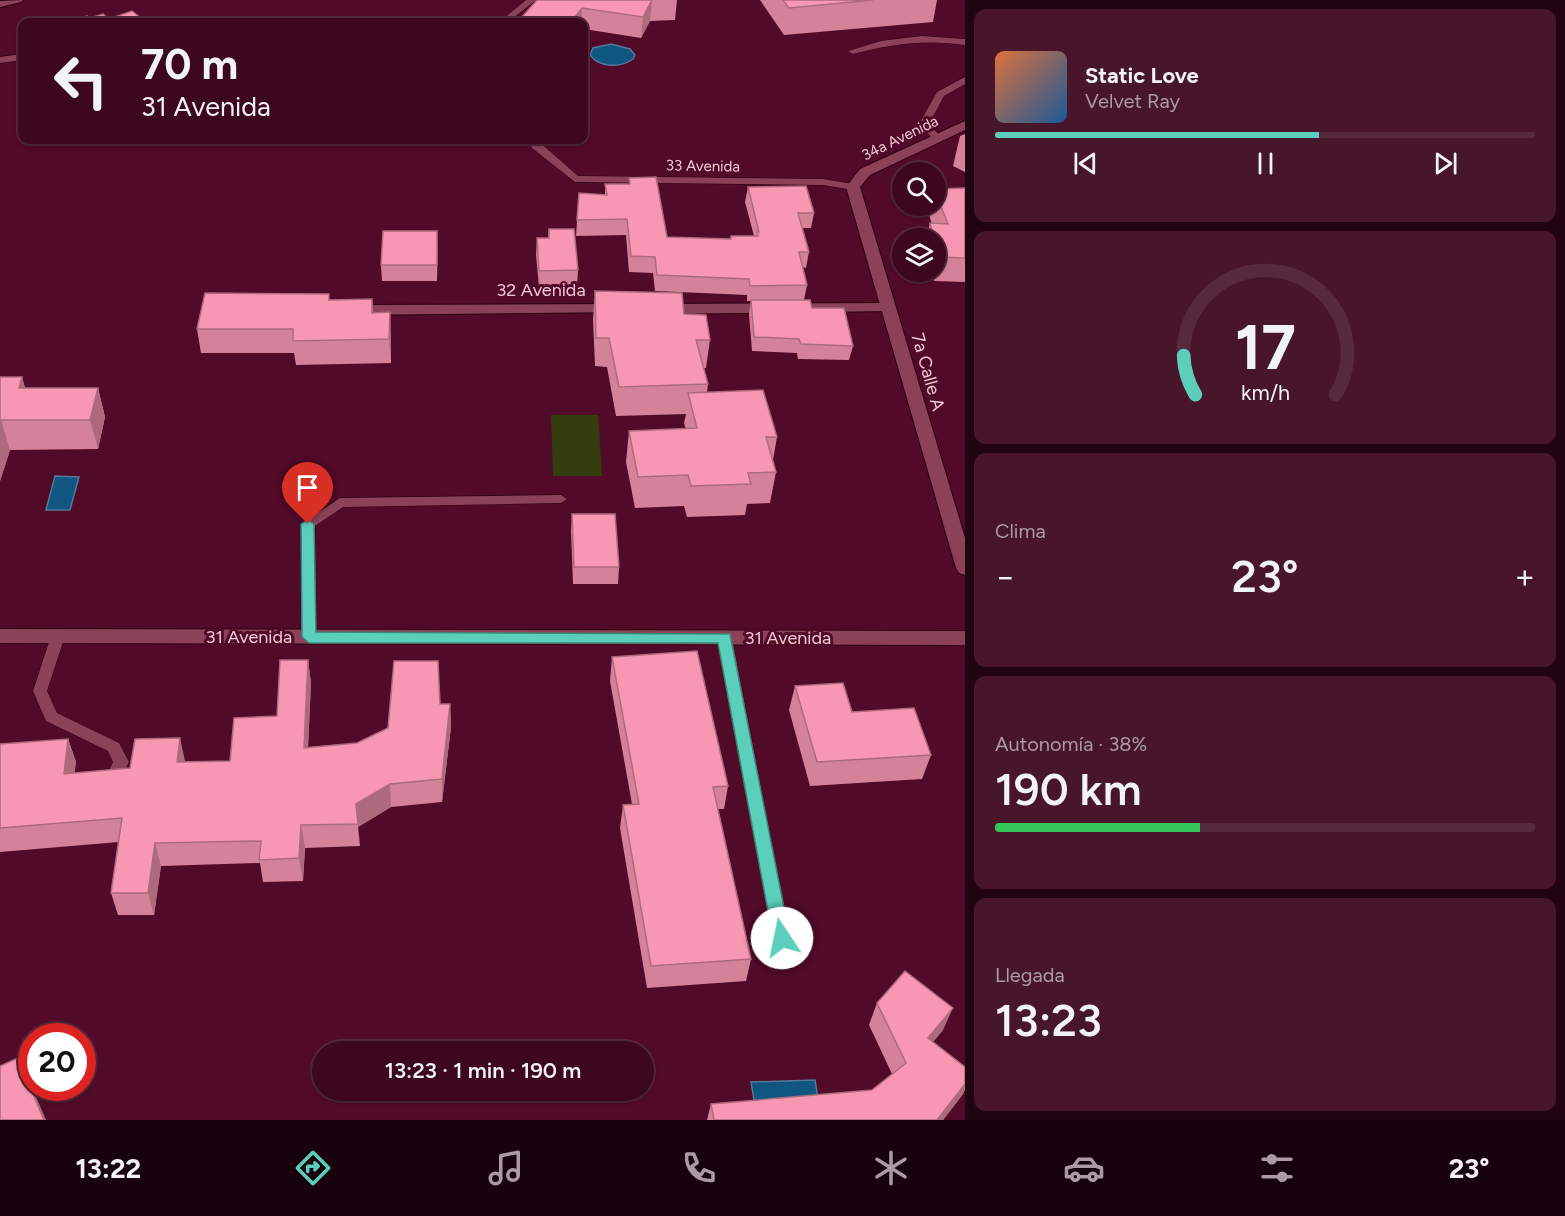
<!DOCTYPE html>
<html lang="es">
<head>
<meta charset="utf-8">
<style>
	:root { --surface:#3d081e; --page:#48162b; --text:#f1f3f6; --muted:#ad9aa4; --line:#56293c; --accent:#5bcebc }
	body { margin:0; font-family:Figtree,sans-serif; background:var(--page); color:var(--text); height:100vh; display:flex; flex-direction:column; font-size:22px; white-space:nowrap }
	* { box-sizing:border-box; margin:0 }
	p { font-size:20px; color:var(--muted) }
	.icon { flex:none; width:33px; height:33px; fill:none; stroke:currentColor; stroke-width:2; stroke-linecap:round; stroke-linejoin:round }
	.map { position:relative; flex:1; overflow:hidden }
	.details { display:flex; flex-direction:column; gap:9px; padding:9px; background:#220410; width:600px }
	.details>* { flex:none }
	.guide { position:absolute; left:18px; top:18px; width:570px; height:126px; border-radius:12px; box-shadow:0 2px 4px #0004,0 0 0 2px var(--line); background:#3d081e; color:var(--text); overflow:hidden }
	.tools { position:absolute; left:892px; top:162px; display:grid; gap:12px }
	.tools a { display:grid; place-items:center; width:54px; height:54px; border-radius:50%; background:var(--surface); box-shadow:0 2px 4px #0004,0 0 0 2px var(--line); font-size:30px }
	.speed { position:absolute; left:18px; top:1023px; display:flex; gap:12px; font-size:30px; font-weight:700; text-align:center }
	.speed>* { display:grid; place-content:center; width:78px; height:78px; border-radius:50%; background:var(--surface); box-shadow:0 2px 4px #0004,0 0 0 2px var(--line); line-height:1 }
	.speed .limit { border:9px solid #d22; background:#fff; color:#111 }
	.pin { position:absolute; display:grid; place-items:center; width:51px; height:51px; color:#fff; margin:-62px -26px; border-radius:50% 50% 50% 0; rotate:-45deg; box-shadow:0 0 6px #0007 }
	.pin .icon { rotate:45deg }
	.me { position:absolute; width:66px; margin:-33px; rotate:349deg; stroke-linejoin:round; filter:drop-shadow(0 0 4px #0008) }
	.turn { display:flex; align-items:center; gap:21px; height:126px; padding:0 24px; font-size:27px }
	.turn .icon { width:78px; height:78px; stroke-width:2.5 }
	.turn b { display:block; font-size:42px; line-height:51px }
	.big { font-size:45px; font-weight:600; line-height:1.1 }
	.details .tile { flex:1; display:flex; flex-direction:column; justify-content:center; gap:9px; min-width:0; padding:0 21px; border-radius:12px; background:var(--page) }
	.details .dial { align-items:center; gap:0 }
	.dial svg { height:156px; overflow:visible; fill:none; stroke:var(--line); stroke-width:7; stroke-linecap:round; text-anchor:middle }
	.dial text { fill:var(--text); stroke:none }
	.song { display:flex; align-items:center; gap:18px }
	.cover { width:72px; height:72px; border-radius:9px; background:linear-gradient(135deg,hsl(20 70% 55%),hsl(210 70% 35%)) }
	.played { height:6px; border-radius:3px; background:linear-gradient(90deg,var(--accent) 60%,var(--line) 60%) }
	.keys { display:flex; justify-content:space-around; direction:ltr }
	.heat { display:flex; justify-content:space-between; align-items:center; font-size:33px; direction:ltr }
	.charge { height:9px; border-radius:4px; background:linear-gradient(90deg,#34c759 38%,var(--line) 0) }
	.trip { position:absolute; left:312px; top:1041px; width:342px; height:60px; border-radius:30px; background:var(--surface); box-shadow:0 2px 4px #0004,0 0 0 2px var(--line); font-weight:600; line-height:60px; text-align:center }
	.tabs { display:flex; height:96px; justify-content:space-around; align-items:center; background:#18030c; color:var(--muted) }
	.tabs .icon { width:42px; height:42px }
	.tabs .selected { color:var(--accent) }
	.tabs b { font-size:27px; color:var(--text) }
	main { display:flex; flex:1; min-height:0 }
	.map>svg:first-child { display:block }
	.green { fill:#333e0f }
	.water { fill:#0f5680; stroke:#547899; stroke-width:1.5 }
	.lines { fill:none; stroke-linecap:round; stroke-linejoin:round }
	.lane-casing { stroke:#2e0011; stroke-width:1 }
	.street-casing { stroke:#2e0011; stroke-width:2 }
	.secondary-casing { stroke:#2e0011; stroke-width:2 }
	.lane { fill:#8b4259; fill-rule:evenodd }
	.street { fill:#8b4259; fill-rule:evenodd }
	.secondary { fill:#8b4259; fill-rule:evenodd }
	.wall { fill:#d4829a }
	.shaded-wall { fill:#ad6a7d }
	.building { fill:#f797b3; stroke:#ad6a7d; stroke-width:1.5 }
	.route { fill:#5bcebc; stroke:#3b867a; stroke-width:1.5 }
	.labels { text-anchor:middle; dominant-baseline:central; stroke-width:6; stroke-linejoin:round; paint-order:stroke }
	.far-street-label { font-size:15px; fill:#f4c8d3; stroke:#510a28 }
	.street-label { font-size:18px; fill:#f4c8d3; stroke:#510a28 }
</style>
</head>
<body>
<main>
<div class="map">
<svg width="965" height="1120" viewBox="0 0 965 1120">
	<rect width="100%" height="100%" fill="#510a28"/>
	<path class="green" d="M551,415H598L602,476H553Z"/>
	<path class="water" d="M611,44L630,49L635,55L633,59C621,68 600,68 590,55L593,48Z
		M55,476L79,477L70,510H46Z
		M815,1080L820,1110L756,1112L751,1082Z"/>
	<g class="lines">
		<defs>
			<path id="lane" d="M526,0H536L508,22H499Z
				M922,36L965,39V45C926,39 891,44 853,54L848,51L881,41Z
				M22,54V60L0,63V57Z
				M965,77V84L944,96L929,124L941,137L933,139L919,124L937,92Z
				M527,140H537L578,176L823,179L853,184L858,187L853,190L823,185L575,182L532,148Z
				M561,495L567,499L561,503L343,507L315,526L316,637L314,641H304L302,637L301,524L340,498Z
				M58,631L63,632L65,636L47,691L57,713L119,743L129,762L118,784L113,786L108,784L105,780L113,762L108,751L46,721L33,691L51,636L53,632Z
				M725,633L730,634L732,638L794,962L792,967L786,970L780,967L778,962L718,638L720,634Z"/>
			<path id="street" d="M23,0L21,2L0,7V1Z
				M888,303L893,305L896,308L893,311L659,314L651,309L659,304Z
				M617,304L625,309L622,312L350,315L342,310L350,305Z"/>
			<path id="secondary" d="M965,121V130L870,175L860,187L965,538V575L959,573L956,568L846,187L860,169Z
				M0,629L965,631V645L0,643Z"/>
		</defs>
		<use href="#lane" class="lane-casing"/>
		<use href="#street" class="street-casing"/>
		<use href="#secondary" class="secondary-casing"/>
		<use href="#lane" class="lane"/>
		<use href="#street" class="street"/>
		<use href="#secondary" class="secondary"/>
	</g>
	<path class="wall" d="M537,0H677L675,20L650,21L641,38L584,29V22H521V18Z
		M760,0H937L933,22L784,35Z
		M965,134V172L953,166L960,136Z
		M629,178L667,237L730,239L731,236H754L745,202L748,187L814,213L811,228H802L809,252L806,268L803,267L807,285L804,300L812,308L853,346L849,360L798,359L797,353L752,351L749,314L751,301H747V295L655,291L653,273L629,272L626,235L576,236L579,193L605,195V184H629Z
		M965,188V282L934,281L931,272H936V238H926L930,223L932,224L928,212L929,206H936V189Z
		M549,229L578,270L577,287H539L536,255L537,238H548Z
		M437,231V281H382L381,265Z
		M595,291L684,314L710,340L706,368H704L708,384L707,392L777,437L773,460L776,472L770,503L747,504L745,515L687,517L684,506L635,508L626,462L629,431L686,429L684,423L686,414L616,416L607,367L595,366L593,319Z
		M372,299L373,313L391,336V363L296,365L294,353H201L197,329L330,300Z
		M0,377H22L25,388H98L105,417L98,449L10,450L0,481Z
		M572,514L619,567L618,584H573L571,531Z
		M612,657L728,786L724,809H718L751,959L746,981L647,988L620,828L623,805L632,804L610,681Z
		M308,660L311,683L308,747L357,743L440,704H450L451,727L442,802L391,807L358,827L360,846L305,848L303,881L263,882L260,863L161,866L154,915H118L111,893L119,842L0,852V744L68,739L76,762L74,773L130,768L185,762L230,761L277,716Z
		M795,686L931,755L922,779L810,786L789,710Z
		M877,1003L943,1030L933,1042L963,1094L943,1120H707L711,1104L872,1090L892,1074L869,1025Z"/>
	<path class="shaded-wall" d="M652,0L650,21L641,38L643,17Z
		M582,8L581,22H571Z
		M437,231L438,247L437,281Z
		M390,312L391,336V363L389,339Z
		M22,377L30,406L19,388Z
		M98,388L105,417L98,449L90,420Z
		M1,420L10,450L0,481V424Z
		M308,660L311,683L307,771L304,748Z
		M450,704L451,727L442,802V779Z
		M180,738L185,761L177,762Z
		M68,739L76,762L72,797L64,774Z
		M390,784L391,807L358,827L360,846L356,804Z
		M301,825L305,848L303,881L299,858Z
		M155,843L161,866L154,915L148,893Z
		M953,1008L943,1030L918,1059L928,1038Z
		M18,1058L31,1085L46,1120H44Z
		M965,1084V1090L963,1094L943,1120H937Z"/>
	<path class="building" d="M537,0H653H652L643,17L582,8L571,22H543L521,18Z
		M783,0H873L789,8Z
		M132,11L146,22H66L87,16L90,18L103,14L109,19Z
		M656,177L667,237L731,239V236H758L757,232H759L748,187L806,186L814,213H798L809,252H799L807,285L750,286L749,279L657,275L655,257L631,256L627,219L577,220L579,193L607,195L605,184H630L629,178Z
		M965,188V258L940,257L936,245V238H934L930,223L948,224L936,194V189Z
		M549,229H574L578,270L539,271L537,238H549Z
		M383,231H437V265H381Z
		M595,291L682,293L684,314L706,315L710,340H696L708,384L619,387L609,338H596Z
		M205,293L329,294V300L372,299V313L390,312L389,339L293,341V329H197Z
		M751,300H810L812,308H844L853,346L801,344L799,339L754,337Z
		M0,377H22L19,388H98L90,420H1L0,424Z
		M763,390L777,437H766L776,472L748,473L751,484L691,486L688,475L638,477L629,431L697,428L688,393Z
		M572,514H615L619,567H574Z
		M697,651L728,786L713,787L751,959L651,966L623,805L639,804L612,657Z
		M280,660H308L304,748L357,743L388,728L394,661H438L440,704H450L442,779L390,784L356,804L358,824L301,825L299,858L259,860L261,841L155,843L148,893H111L122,818L0,828V744L68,739L64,774L130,768L135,739L180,738L177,762L230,761L234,718L277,716Z
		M843,683L852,712L914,708L931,755L817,762L795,686Z
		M905,971L953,1008L928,1038L965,1067V1084L937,1120H714L711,1104L872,1090L906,1063L877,1003Z
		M18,1058L44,1120H0V1066Z"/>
	<path class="route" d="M308,520L314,524L316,632L730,634L790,938L788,944L782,946L776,944L773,938L718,643H309L302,637L301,524Z"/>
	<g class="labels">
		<g class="far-street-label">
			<text transform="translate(900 138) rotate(-26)">34a Avenida</text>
			<text transform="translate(703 166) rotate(1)">33 Avenida</text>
		</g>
		<g class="street-label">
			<text x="541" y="290">32 Avenida</text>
			<text transform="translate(928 372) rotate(74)">7a Calle A</text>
			<text x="249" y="637">31 Avenida</text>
			<text x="788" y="638">31 Avenida</text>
		</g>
	</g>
</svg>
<div class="tools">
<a><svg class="icon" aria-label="search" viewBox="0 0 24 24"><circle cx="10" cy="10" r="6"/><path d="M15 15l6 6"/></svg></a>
<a><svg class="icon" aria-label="layers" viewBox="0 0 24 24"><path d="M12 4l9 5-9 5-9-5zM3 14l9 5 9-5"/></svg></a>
</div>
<div class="speed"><div class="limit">20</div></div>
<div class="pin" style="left:308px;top:524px;background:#d93025"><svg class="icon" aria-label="arrive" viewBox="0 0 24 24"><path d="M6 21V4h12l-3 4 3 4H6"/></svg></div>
<svg class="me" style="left:782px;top:938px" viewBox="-20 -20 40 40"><circle r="19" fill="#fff"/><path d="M0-13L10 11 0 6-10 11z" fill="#5bcebc"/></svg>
<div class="trip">13:23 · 1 min · 190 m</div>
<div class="guide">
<div class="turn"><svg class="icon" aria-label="left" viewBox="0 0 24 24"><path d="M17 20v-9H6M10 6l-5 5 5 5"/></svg><div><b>70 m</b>31 Avenida</div></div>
</div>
</div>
<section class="details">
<div class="tile">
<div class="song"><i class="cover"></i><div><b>Static Love</b><p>Velvet Ray</p></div></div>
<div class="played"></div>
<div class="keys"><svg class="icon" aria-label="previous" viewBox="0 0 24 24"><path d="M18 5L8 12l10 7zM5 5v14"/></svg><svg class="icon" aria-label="pause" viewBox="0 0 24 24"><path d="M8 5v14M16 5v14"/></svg><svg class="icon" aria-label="next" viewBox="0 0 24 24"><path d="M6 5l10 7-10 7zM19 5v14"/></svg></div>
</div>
<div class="tile dial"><svg viewBox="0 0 100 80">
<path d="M14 69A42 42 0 1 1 86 69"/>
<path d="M14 69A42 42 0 0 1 8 49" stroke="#5bcebc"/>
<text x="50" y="56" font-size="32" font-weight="700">17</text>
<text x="50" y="72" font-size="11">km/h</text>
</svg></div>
<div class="tile"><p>Clima</p>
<div class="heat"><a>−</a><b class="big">23°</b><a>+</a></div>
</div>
<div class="tile"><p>Autonomía · 38%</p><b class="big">190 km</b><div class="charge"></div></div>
<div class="tile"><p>Llegada</p><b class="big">13:23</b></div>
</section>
</main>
<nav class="tabs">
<b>13:22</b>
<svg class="icon selected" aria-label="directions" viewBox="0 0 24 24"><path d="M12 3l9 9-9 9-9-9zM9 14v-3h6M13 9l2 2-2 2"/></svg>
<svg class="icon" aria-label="music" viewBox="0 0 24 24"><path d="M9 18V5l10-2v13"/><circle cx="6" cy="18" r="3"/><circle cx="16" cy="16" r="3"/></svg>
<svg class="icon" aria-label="phone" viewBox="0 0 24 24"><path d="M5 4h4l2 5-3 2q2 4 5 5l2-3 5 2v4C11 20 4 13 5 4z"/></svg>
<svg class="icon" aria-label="climate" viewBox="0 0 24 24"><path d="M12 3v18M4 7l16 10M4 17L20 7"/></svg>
<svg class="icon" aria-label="car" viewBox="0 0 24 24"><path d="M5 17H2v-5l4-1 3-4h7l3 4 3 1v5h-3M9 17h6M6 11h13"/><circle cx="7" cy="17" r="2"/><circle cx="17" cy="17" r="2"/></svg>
<svg class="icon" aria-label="filters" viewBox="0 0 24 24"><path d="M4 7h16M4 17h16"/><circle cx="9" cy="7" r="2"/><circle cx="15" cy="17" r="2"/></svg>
<b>23°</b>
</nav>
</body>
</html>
